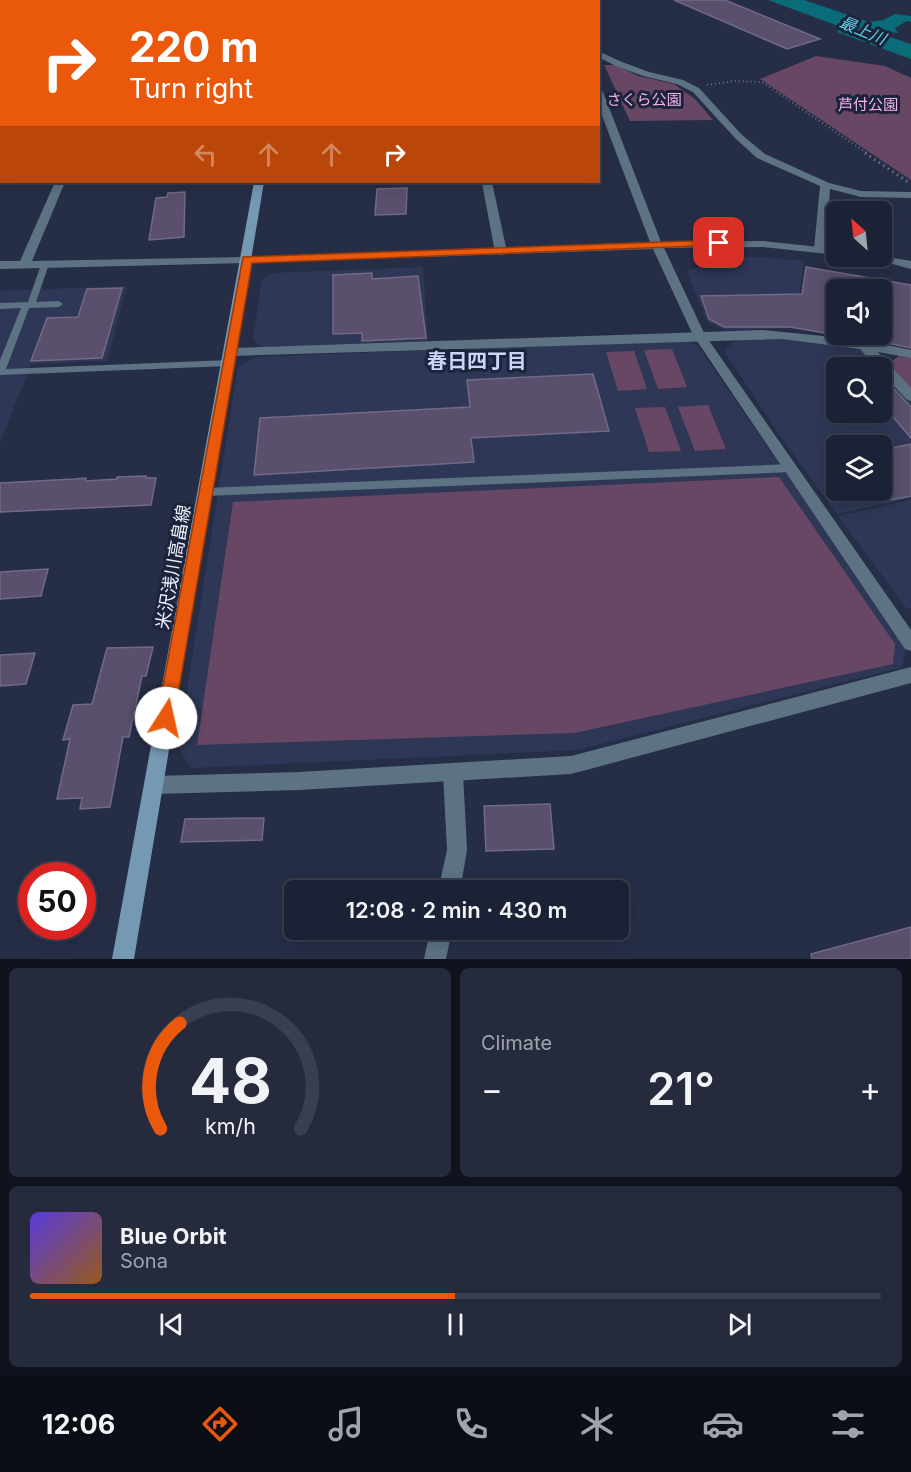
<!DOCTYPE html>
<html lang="en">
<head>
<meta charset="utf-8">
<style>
	:root { --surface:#1c2235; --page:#252a3d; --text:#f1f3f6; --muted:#a0a4ad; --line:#3a3f50; --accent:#ea580c }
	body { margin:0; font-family:Inter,"Noto Sans JP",sans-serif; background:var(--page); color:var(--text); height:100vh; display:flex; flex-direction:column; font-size:22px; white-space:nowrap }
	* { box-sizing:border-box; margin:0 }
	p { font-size:20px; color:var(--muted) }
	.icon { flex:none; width:33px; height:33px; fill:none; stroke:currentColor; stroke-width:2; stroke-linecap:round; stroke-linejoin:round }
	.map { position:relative; height:959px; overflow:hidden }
	.side { display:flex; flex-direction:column; gap:9px; padding:9px; background:#0f131d; flex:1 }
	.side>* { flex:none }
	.guide { position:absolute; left:0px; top:0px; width:600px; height:183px; box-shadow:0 3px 15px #0003,0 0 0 2px var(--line); background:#ea580c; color:#fff; overflow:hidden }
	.needle { width:39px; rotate:333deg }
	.tools { position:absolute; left:826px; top:201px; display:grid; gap:12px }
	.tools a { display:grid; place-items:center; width:66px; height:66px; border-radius:9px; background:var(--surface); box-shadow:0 3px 15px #0003,0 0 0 2px var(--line); font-size:30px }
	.speed { position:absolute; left:18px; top:862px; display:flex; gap:12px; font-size:30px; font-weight:700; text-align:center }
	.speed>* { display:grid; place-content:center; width:78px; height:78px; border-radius:50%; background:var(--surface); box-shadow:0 3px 15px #0003,0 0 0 2px var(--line); line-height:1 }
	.speed .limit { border:9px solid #d22; background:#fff; color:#111 }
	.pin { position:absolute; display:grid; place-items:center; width:51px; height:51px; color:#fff; margin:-26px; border-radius:12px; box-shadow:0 3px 9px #0006 }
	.me { position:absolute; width:66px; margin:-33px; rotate:10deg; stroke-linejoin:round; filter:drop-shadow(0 0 4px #0008) }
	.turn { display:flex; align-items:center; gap:21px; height:126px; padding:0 30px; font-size:27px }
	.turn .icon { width:78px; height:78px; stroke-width:2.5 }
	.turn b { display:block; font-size:42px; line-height:51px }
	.lanes { display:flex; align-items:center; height:57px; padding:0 30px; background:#0003; justify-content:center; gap:30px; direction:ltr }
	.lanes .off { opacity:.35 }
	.big { font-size:45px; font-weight:600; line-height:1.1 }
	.side .tile { flex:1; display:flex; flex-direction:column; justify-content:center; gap:9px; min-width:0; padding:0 21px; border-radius:9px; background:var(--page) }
	.side .dial { align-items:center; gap:0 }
	.dial svg { height:156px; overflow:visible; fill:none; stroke:var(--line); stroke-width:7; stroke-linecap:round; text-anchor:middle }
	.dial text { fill:var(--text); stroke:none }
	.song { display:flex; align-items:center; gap:18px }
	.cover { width:72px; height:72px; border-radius:9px; background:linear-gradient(135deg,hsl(250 70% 55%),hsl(30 70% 35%)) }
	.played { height:6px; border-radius:3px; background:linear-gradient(90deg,var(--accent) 50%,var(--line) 50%) }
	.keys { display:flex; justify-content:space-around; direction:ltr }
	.heat { display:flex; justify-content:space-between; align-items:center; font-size:33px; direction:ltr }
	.side .tiles { flex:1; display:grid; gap:9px; grid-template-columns:1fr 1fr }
	.tile:last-child { grid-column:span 2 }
	.trip { position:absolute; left:284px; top:880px; width:345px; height:60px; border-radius:9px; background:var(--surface); box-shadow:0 3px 15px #0003,0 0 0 2px var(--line); font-weight:600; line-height:60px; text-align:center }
	.tabs { display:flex; height:96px; justify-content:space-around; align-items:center; background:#0b0e15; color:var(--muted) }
	.tabs .icon { width:42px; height:42px }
	.tabs .selected { color:var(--accent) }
	.tabs b { font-size:27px; color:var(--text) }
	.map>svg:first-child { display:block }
	.built { fill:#2e3856; fill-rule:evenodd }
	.green { fill:#684764 }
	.water { fill:#0a6c79 }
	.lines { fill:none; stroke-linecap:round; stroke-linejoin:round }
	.stream { stroke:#0a6c79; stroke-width:4 }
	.river { fill:#0a6c79; fill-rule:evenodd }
	.building { fill:#5a506d; stroke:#726987; stroke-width:1.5 }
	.path-far1 { stroke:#6b7285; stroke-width:2; stroke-dasharray:1 3; stroke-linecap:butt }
	.path { stroke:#6b7285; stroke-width:3; stroke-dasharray:1.5 4; stroke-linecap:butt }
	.service { fill:#5d7383; fill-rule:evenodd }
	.minor { fill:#5d7383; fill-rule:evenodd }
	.tertiary { fill:#5d7383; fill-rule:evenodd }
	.secondary { fill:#7599b3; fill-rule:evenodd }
	.route { fill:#ea580c; stroke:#983908; stroke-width:1.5 }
	.labels { text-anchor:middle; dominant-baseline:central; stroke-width:6; stroke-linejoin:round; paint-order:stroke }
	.far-park-label { font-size:15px; fill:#f7b3f0; stroke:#1c243c }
	.far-water-label { font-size:16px; font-style:italic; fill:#60daee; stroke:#1c243c }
	.street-label { font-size:18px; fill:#eef2fc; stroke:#1c243c }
	.neighbourhood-label { font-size:20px; font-weight:bold; fill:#cad6f7; stroke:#1c243c }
</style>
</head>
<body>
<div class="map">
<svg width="911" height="959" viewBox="0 0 911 959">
	<rect width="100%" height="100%" fill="#262e47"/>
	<path class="built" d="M724,257H762L804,261L794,328L725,330L707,322L687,271Z
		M423,267L428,341L262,347L253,339L262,279L272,273Z
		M127,286L107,361L31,364L0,443V291Z
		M768,338L807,339L864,348L881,367L837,368V412H882V368L911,401V498L837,514L780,436L724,351L738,339ZM837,446H882V490H837Z
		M684,340L698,346L906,648L902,667L578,750L191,768L178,747L238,366L256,357Z
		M911,500V608L907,609L838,516Z"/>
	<path class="green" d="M816,56L885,66L911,78V180L760,79Z
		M604,65H616L638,76L674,84L695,99L713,120L630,121Z
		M672,349L687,387L658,389L644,350Z
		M634,351L647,389L618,391L606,352Z
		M899,356L911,358V390L887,365Z
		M708,405L726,449L695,451L678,407Z
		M665,407L681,451L649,452L635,408Z
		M779,477L895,644L893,664L574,733L197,745L233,502Z"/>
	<path class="water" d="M768,0H804L869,22L883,20L895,14L911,16V22L907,21L895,28L898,33L870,30L911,44V59L837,32L841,27Z"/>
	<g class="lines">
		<path class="stream" d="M159,2H176"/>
		<path class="river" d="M0,81H2L0,94Z"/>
	</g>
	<path class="building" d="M674,0H725L820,39L787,49Z
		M407,188L406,214L375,215L377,189Z
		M185,192L184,237L149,240L156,198L167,197L168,193Z
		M806,267L911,285V348L882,342V290H837V335L790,327H724L709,319L701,296L802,294Z
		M372,273V279L418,276L426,338L362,341V333L333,334V275Z
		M122,288L102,358L31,361L47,318L78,317L87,289Z
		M593,374L609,431L471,438L474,462L254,475L260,418L470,407L467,380Z
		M882,376L911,407V438L882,404Z
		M911,444V496L891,500L882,488V450Z
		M146,476V478H156L151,505L0,512V483L74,479L86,478V481L117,479V477Z
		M48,569L41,596L0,599V572Z
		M153,647L146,676H142L129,737H123L110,807L80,809L82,798L57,799L70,739L63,740L73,705L92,704L107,648Z
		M35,653L26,684L0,686V655Z
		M550,804L554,849L486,851L484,806Z
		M264,818L262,840L181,842L185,819Z
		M911,927V959H812L811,954Z"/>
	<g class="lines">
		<path class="path-far1" d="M707,85L734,81L762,82L868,154"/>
		<path class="path" d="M865,153L908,182"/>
		<path class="service" d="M42,262H45L49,264L36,302L59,301L63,304L59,307L29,308L6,369L229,360L234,363L229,366L0,375V360L21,308L0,309V303L28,302Z
			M792,464L797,468L792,472L206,496L201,492L206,488Z"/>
		<path class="minor" d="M463,0H471L472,2H464Z
			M530,0H541L528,2Z
			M598,51L622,62L649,72L683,80L699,88L741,134L765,154L829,183L861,191L911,192V198L861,197L830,189L826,249L820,252L816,251L814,249L820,186L757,158L735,138L693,92L677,84L643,76L616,66L598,57Z
			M0,68H2V74H0Z
			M2,113V121L0,122V114Z
			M0,144H2V150H0Z
			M55,182H65L32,261L247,257L253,260L247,263L0,269V261H20Z
			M383,182H492L507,252L501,255L495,252L482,183L477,185H388Z
			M763,330L863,340L911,350V358L878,352L911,388V401L906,399L882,373V368H877L860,349L782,339L231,356L224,352L231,348Z
			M453,764L460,767L463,773L467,850L460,891H438L447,850L443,773L446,767Z
			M430,930H452L446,959H424Z"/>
		<path class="tertiary" d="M540,0H548L549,2H541Z
			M598,89L603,92L661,242L763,241L837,249V255L763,247L664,248L705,335L911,630V651L905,649L693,335L653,249L247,263L241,260L247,257L650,242L598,105Z
			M862,256H882L911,261V269Z
			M911,667V683L571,774L299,790L154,794L147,792L144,785L147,778L154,776L299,772L571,756Z"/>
		<path class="secondary" d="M273,0H281V2H273Z
			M254,182H264L134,959H112Z"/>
	</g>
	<path class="route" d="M719,240L724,243L723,245L252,263L174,718L172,723L166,725L160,723L157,718L243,257Z"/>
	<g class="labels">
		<g class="far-park-label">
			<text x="644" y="99">さくら公園</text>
			<text x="868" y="104">芦付公園</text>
		</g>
		<g class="far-water-label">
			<text transform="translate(863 30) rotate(23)">最上川</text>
		</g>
		<g class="street-label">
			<text transform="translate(173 567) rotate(-80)">米沢浅川高畠線</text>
		</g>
		<g class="neighbourhood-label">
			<text x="477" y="361">春日四丁目</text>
		</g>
	</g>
</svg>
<div class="tools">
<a><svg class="needle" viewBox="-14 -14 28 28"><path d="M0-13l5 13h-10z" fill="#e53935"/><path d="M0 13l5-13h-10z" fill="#a0a4ad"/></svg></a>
<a><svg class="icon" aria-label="sound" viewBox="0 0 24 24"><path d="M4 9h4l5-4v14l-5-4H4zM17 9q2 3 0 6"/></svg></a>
<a><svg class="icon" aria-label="search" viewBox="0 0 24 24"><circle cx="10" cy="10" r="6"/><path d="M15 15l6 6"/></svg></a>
<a><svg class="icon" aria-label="layers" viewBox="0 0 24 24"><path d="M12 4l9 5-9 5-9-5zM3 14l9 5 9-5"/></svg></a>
</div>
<div class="speed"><div class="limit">50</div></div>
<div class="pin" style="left:719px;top:243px;background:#d93025"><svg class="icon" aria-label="arrive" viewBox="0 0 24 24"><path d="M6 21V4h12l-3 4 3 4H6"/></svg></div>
<svg class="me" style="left:166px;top:718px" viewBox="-20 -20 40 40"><circle r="19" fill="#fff"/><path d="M0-13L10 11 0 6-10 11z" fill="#ea580c"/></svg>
<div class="trip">12:08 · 2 min · 430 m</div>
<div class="guide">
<div class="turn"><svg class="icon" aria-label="right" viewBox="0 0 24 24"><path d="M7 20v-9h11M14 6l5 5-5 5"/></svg><div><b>220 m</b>Turn right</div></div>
<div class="lanes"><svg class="icon off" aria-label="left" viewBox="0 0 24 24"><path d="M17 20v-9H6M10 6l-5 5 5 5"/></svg><svg class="icon off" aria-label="ahead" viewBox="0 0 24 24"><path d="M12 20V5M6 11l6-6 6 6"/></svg><svg class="icon off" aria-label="ahead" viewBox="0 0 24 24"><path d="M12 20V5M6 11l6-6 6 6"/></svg><svg class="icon" aria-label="right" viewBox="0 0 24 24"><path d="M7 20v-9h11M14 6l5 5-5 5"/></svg></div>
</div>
</div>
<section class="side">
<div class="tiles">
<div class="tile dial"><svg viewBox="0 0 100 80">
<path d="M14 69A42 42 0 1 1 86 69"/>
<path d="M14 69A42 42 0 0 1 24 15" stroke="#ea580c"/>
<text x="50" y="56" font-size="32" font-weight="700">48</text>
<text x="50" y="72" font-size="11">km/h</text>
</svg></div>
<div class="tile"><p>Climate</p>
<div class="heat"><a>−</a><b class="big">21°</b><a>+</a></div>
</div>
<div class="tile">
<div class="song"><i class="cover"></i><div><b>Blue Orbit</b><p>Sona</p></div></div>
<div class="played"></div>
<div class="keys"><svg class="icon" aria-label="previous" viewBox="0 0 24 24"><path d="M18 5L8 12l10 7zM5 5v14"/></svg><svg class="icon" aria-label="pause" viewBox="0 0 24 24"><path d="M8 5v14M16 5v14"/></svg><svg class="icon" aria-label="next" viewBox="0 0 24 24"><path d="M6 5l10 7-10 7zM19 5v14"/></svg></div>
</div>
</div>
</section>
<nav class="tabs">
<b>12:06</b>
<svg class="icon selected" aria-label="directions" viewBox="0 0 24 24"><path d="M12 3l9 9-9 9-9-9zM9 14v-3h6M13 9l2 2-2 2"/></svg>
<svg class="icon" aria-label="music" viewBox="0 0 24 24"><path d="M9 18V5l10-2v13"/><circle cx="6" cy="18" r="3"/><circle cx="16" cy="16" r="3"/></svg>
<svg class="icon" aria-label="phone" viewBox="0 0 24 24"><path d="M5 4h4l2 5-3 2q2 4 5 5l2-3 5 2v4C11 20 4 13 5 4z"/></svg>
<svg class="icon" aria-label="climate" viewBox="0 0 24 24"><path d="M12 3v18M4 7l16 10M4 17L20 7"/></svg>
<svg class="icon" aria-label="car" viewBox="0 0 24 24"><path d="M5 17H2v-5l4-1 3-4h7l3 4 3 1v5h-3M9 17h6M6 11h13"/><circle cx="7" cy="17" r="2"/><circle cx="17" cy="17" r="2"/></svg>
<svg class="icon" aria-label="filters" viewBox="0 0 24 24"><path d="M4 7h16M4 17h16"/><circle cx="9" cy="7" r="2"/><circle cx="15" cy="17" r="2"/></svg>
</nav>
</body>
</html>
